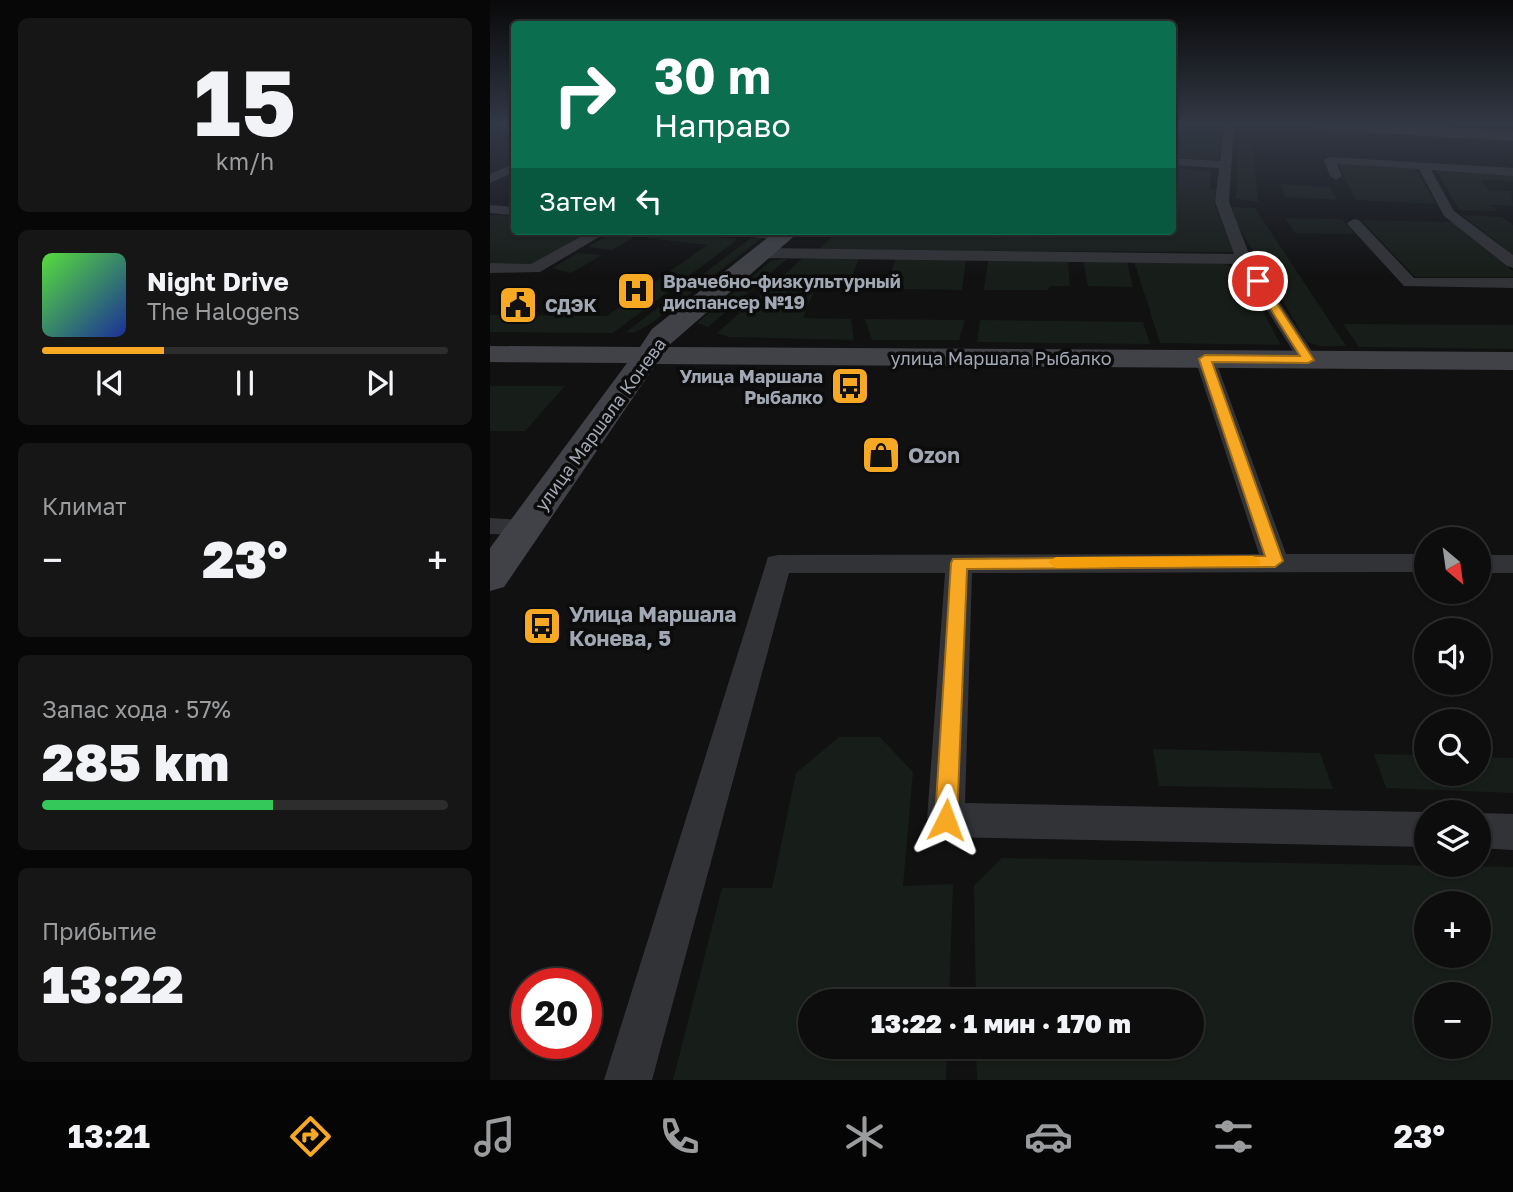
<!DOCTYPE html>
<html lang="ru">
<head>
<meta charset="utf-8">
<style>
	:root { --surface:#0d0d0e; --page:#161617; --text:#f1f3f6; --muted:#9a9c9e; --line:#2d2d2e; --accent:#f7a924 }
	body { margin:0; font-family:"Golos Text",sans-serif; background:var(--page); color:var(--text); height:100vh; display:flex; flex-direction:column; font-size:26px; white-space:nowrap }
	* { box-sizing:border-box; margin:0 }
	p { font-size:23px; color:var(--muted) }
	.icon { flex:none; width:38px; height:38px; fill:none; stroke:currentColor; stroke-width:2; stroke-linecap:round; stroke-linejoin:round }
	.map { position:relative; flex:1; overflow:hidden }
	.drawer { display:flex; flex-direction:column; gap:18px; padding:18px; background:#070708; width:490px }
	.drawer>* { flex:none }
	.top-card { position:absolute; left:21px; top:21px; width:665px; height:214px; border-radius:7px; box-shadow:0 2px 5px #0004,0 0 0 2px var(--line); background:#0b6e4f; color:#fff; overflow:hidden }
	.needle { width:46px; rotate:151deg }
	.fabs { position:absolute; left:924px; top:527px; display:grid; gap:14px }
	.fabs a { display:grid; place-items:center; width:77px; height:77px; border-radius:50%; background:var(--surface); box-shadow:0 2px 5px #0004,0 0 0 2px var(--line); font-size:35px }
	.speed { position:absolute; left:21px; top:968px; display:flex; gap:14px; font-size:35px; font-weight:700; text-align:center }
	.speed>* { display:grid; place-content:center; width:91px; height:91px; border-radius:50%; background:var(--surface); box-shadow:0 2px 5px #0004,0 0 0 2px var(--line); line-height:1 }
	.speed .limit { border:10px solid #d22; background:#fff; color:#111 }
	.pin { position:absolute; display:grid; place-items:center; width:60px; height:60px; color:#fff; margin:-30px; border:4px solid #fff; border-radius:50%; box-shadow:0 2px 7px #0007 }
	.me { position:absolute; width:77px; margin:-38px; rotate:3deg; stroke-linejoin:round; filter:drop-shadow(0 0 5px #0008) }
	.turn { display:flex; align-items:center; gap:24px; height:147px; padding:0 28px; font-size:32px }
	.turn .icon { width:91px; height:91px; stroke-width:2.5 }
	.turn b { display:block; font-size:49px; line-height:60px }
	.then { display:flex; align-items:center; height:66px; padding:0 28px; background:#0003; gap:14px; font-size:26px }
	.big { font-size:52px; font-weight:800; line-height:1.1 }
	.drawer .widget { flex:1; display:flex; flex-direction:column; justify-content:center; gap:10px; min-width:0; padding:0 24px; border-radius:10px; background:var(--page) }
	.drawer .dial { align-items:center; gap:0 }
	.dial b { font-size:91px; line-height:1 }
	.song { display:flex; align-items:center; gap:21px }
	.cover { width:84px; height:84px; border-radius:10px; background:linear-gradient(135deg,hsl(110 70% 55%),hsl(230 70% 35%)) }
	.played { height:7px; border-radius:4px; background:linear-gradient(90deg,var(--accent) 30%,var(--line) 30%) }
	.keys { display:flex; justify-content:space-around; direction:ltr }
	.heat { display:flex; justify-content:space-between; align-items:center; font-size:38px; direction:ltr }
	.charge { height:10px; border-radius:5px; background:linear-gradient(90deg,#34c759 57%,var(--line) 0) }
	.trip { position:absolute; left:308px; top:989px; width:406px; height:70px; border-radius:35px; background:var(--surface); box-shadow:0 2px 5px #0004,0 0 0 2px var(--line); font-weight:800; line-height:70px; text-align:center }
	.menu { display:flex; height:112px; justify-content:space-around; align-items:center; background:#050506; color:var(--muted) }
	.menu .icon { width:49px; height:49px }
	.menu .current { color:var(--accent) }
	.menu b { font-size:32px; color:var(--text) }
	main { display:flex; flex:1; min-height:0 }
	.map>svg:first-child { display:block }
	.built { fill:#1d1d1f }
	.green { fill:#171d18; fill-rule:evenodd }
	.lines { fill:none; stroke-linecap:round; stroke-linejoin:round }
	.lane { fill:#323337; fill-rule:evenodd }
	.secondary { fill:#404247; fill-rule:evenodd }
	.route { fill:#f7a924; stroke:#a16e17; stroke-width:2 }
	.slow { fill:#f59e0b }
	.labels { text-anchor:middle; dominant-baseline:central; stroke-width:7; stroke-linejoin:round; paint-order:stroke }
	.far-poi-label { font-size:18px; font-weight:bold; fill:#a1a8b3; stroke:#0c0c0d; text-anchor:start }
	.far-street-label { font-size:18px; fill:#a1a8b3; stroke:#0c0c0d }
	.poi-label { font-size:21px; font-weight:bold; fill:#a1a8b3; stroke:#0c0c0d; text-anchor:start }
</style>
</head>
<body>
<main>
<section class="drawer">
<div class="widget dial"><b>15</b><p>km/h</p></div>
<div class="widget">
<div class="song"><i class="cover"></i><div><b>Night Drive</b><p>The Halogens</p></div></div>
<div class="played"></div>
<div class="keys"><svg class="icon" aria-label="previous" viewBox="0 0 24 24"><path d="M18 5L8 12l10 7zM5 5v14"/></svg><svg class="icon" aria-label="pause" viewBox="0 0 24 24"><path d="M8 5v14M16 5v14"/></svg><svg class="icon" aria-label="next" viewBox="0 0 24 24"><path d="M6 5l10 7-10 7zM19 5v14"/></svg></div>
</div>
<div class="widget"><p>Климат</p>
<div class="heat"><a>−</a><b class="big">23°</b><a>+</a></div>
</div>
<div class="widget"><p>Запас хода · 57%</p><b class="big">285 km</b><div class="charge"></div></div>
<div class="widget"><p>Прибытие</p><b class="big">13:22</b></div>
</section>
<div class="map">
<svg width="1023" height="1080" viewBox="0 0 1023 1080">
	<rect width="100%" height="100%" fill="#111112"/>
	<path class="built" d="M683,168L721,171L719,201L736,251L657,250L368,231H682Z"/>
	<path class="green" d="M691,127L733,130L729,159L683,157V148H685Z
		M751,127L1023,142V144L754,128Z
		M748,132H762L768,202L746,199Z
		M771,132L872,138L874,143L771,137Z
		M848,164L926,169L946,204L865,200Z
		M946,170L1023,175V181L990,180L999,190L1021,191L1023,206L1001,205L1008,211L969,210Z
		M790,184L840,187L847,200L795,197Z
		M693,188L726,190L724,202L743,252L328,250L348,231H427L527,240L682,231L683,189Z
		M741,207L765,208L856,346H829L817,342L747,224Z
		M0,215L24,216V231H101L40,265L0,264Z
		M972,215L1012,217L1023,225V255Z
		M795,218L852,219L865,234L805,233Z
		M871,220L962,222L1023,271V277H925Z
		M125,231H155L122,250L98,247Z
		M168,231L248,239L123,333L0,332V315L117,316L217,245L156,238Z
		M261,238H272L162,323L144,333L136,332Z
		M88,253L112,255L81,273L62,268Z
		M291,259H297L218,327L207,323L281,261Z
		M312,259H369L359,284H327L313,318L361,319L364,340L239,337L227,333Z
		M406,259L476,260L472,290L414,289L413,285L396,284Z
		M498,260L578,261L580,286H560L558,290H494Z
		M593,261L637,262L643,287L598,286Z
		M644,261C673,262 726,257 751,270L791,345L670,343Z
		M375,319L475,320L469,340H382Z
		M490,320L653,322L660,344L487,342Z
		M853,324L1023,325V349L869,347Z
		M0,386H75L35,431H0Z
		M349,737H390L423,772L413,886L463,884L459,1001H320V1046L457,1047L456,1080H183L232,888H282L306,773Z
		M663,749L830,753L843,789L669,786Z
		M884,754L936,755V774H989V757L1023,758V793L896,788Z
		M512,858L1023,867V1080H487L486,1047L702,1046V1001H486L484,886ZM936,903H989V956H936ZM936,994H989V1046H936Z"/>
	<g class="lines">
		<path class="lane" d="M11,125H24V129L12,127Z
			M734,125H744L739,202L761,259L828,360L825,364H811L748,264L272,258L264,253L272,248L744,254L725,202L729,168L682,165V158L730,161Z
			M840,157L1023,168V176L941,170L964,211L1023,255V268L1017,266L954,216L929,169L847,164L852,176L846,180L840,176L834,160Z
			M24,164V172L0,183V174Z
			M0,205L24,207V215L0,213Z
			M864,219L869,220L924,278H1023V288L914,286L859,226L857,223Z
			M101,231H119L50,272L0,273V263L41,264Z
			M233,231L298,233L300,236L293,240L240,235Z
			M715,353L725,359L796,554H936V572L482,573L475,803L936,812V847L456,837L443,832L437,820L455,573H299L162,1080H114L278,557L288,555L769,554L705,359Z
			M0,518L45,521L49,527L45,533L36,535L0,534Z
			M989,555H1023V573H989Z
			M989,813L1023,814V850L989,848Z"/>
		<path class="secondary" d="M823,125H915L1023,131V141L830,130Z
			M286,231H310L177,347L1023,352V370L166,364L14,587L0,591V548L137,363L0,362V346L150,347L162,329Z"/>
	</g>
	<linearGradient id="sky" x2="0" y2="1"><stop stop-color="#09090a"/><stop offset="0.45" stop-color="#323844"/><stop offset="1" stop-color="#323844" stop-opacity="0"/></linearGradient>
	<rect width="1023" height="276" fill="url(#sky)"/>
	<path class="route" d="M768,278L771,279L824,360L818,363L722,362L793,561L785,567L477,569L467,820L464,828L456,831L448,828L445,820L461,563L463,559L775,556L709,359L715,355L810,356L763,281Z"/>
	<path class="slow" d="M763,556L771,561L769,565L566,568L558,562L566,557Z"/>
	<defs>
		<symbol id="hospital-square" viewBox="-11 -11 22 22"><rect x="-9" y="-9" width="18" height="18" rx="4" fill="#f7a924" stroke="#0c0c0d"/><path d="M-5-5h3v3.5h4V-5h3V5h-3V1.5h-4V5h-3Z" fill="#111"/></symbol>
		<symbol id="civic-square" viewBox="-11 -11 22 22"><rect x="-9" y="-9" width="18" height="18" rx="4" fill="#f7a924" stroke="#0c0c0d"/><path d="M-.6-6.5H3V-4.5H.6V-3L4-1V1h2V6H-6V1h2V-1L-.6-3ZM-1.2 2.5V6h2.4V2.5Z" fill="#111"/></symbol>
		<symbol id="bus-square" viewBox="-11 -11 22 22"><rect x="-9" y="-9" width="18" height="18" rx="4" fill="#f7a924" stroke="#0c0c0d"/><path d="M-5-6H5V4H4V6H2V4H-2V6H-4V4H-5ZM-3.5-4V0h7V-4ZM-3.5 1.2v1.5H-2V1.2ZM2 1.2v1.5H3.5V1.2Z" fill="#111"/></symbol>
		<symbol id="shop-square" viewBox="-11 -11 22 22"><rect x="-9" y="-9" width="18" height="18" rx="4" fill="#f7a924" stroke="#0c0c0d"/><path d="M-5-2.5h2.3a2.7 3.5 0 0 1 5.4 0H5L5.5 6h-11ZM-1.5-2.5h3a1.5 2.3 0 0 0-3 0Z" fill="#111"/></symbol>
	</defs>
	<g fill-rule="evenodd">
		<use href="#hospital-square" x="124" y="269" width="44" height="44"/>
		<use href="#civic-square" x="6" y="283" width="44" height="44"/>
		<use href="#bus-square" x="338" y="364" width="44" height="44"/>
		<use href="#shop-square" x="369" y="433" width="44" height="44"/>
		<use href="#bus-square" x="30" y="604" width="44" height="44"/>
	</g>
	<g class="labels">
		<g class="far-poi-label">
			<text x="173" y="281">Врачебно-физкультурный<tspan x="173" dy="21">диспансер №19</tspan></text>
			<text x="55" y="305">СДЭК</text>
			<text x="333" y="376" text-anchor="end">Улица Маршала<tspan x="333" dy="21">Рыбалко</tspan></text>
		</g>
		<g class="far-street-label">
			<text x="511" y="358">улица Маршала Рыбалко</text>
			<text transform="translate(110 424) rotate(-54)">улица Маршала Конева</text>
		</g>
		<g class="poi-label">
			<text x="418" y="455">Ozon</text>
			<text x="79" y="614">Улица Маршала<tspan x="79" dy="24">Конева, 5</tspan></text>
		</g>
	</g>
</svg>
<div class="fabs">
<a><svg class="needle" viewBox="-14 -14 28 28"><path d="M0-13l5 13h-10z" fill="#e53935"/><path d="M0 13l5-13h-10z" fill="#9a9c9e"/></svg></a>
<a><svg class="icon" aria-label="sound" viewBox="0 0 24 24"><path d="M4 9h4l5-4v14l-5-4H4zM17 9q2 3 0 6"/></svg></a>
<a><svg class="icon" aria-label="search" viewBox="0 0 24 24"><circle cx="10" cy="10" r="6"/><path d="M15 15l6 6"/></svg></a>
<a><svg class="icon" aria-label="layers" viewBox="0 0 24 24"><path d="M12 4l9 5-9 5-9-5zM3 14l9 5 9-5"/></svg></a>
<a>+</a>
<a>−</a>
</div>
<div class="speed"><div class="limit">20</div></div>
<div class="pin" style="left:768px;top:281px;background:#d93025"><svg class="icon" aria-label="arrive" viewBox="0 0 24 24"><path d="M6 21V4h12l-3 4 3 4H6"/></svg></div>
<svg class="me" style="left:456px;top:820px" viewBox="-20 -20 40 40"><path d="M0-17L14 15 0 8-14 15z" fill="#f7a924" stroke="#fff" stroke-width="4"/></svg>
<div class="trip">13:22 · 1 мин · 170 m</div>
<div class="top-card">
<div class="turn"><svg class="icon" aria-label="right" viewBox="0 0 24 24"><path d="M7 20v-9h11M14 6l5 5-5 5"/></svg><div><b>30 m</b>Направо</div></div>
<div class="then">Затем<svg class="icon" aria-label="left" viewBox="0 0 24 24"><path d="M17 20v-9H6M10 6l-5 5 5 5"/></svg></div>
</div>
</div>
</main>
<nav class="menu">
<b>13:21</b>
<svg class="icon current" aria-label="directions" viewBox="0 0 24 24"><path d="M12 3l9 9-9 9-9-9zM9 14v-3h6M13 9l2 2-2 2"/></svg>
<svg class="icon" aria-label="music" viewBox="0 0 24 24"><path d="M9 18V5l10-2v13"/><circle cx="6" cy="18" r="3"/><circle cx="16" cy="16" r="3"/></svg>
<svg class="icon" aria-label="phone" viewBox="0 0 24 24"><path d="M5 4h4l2 5-3 2q2 4 5 5l2-3 5 2v4C11 20 4 13 5 4z"/></svg>
<svg class="icon" aria-label="climate" viewBox="0 0 24 24"><path d="M12 3v18M4 7l16 10M4 17L20 7"/></svg>
<svg class="icon" aria-label="car" viewBox="0 0 24 24"><path d="M5 17H2v-5l4-1 3-4h7l3 4 3 1v5h-3M9 17h6M6 11h13"/><circle cx="7" cy="17" r="2"/><circle cx="17" cy="17" r="2"/></svg>
<svg class="icon" aria-label="filters" viewBox="0 0 24 24"><path d="M4 7h16M4 17h16"/><circle cx="9" cy="7" r="2"/><circle cx="15" cy="17" r="2"/></svg>
<b>23°</b>
</nav>
</body>
</html>
